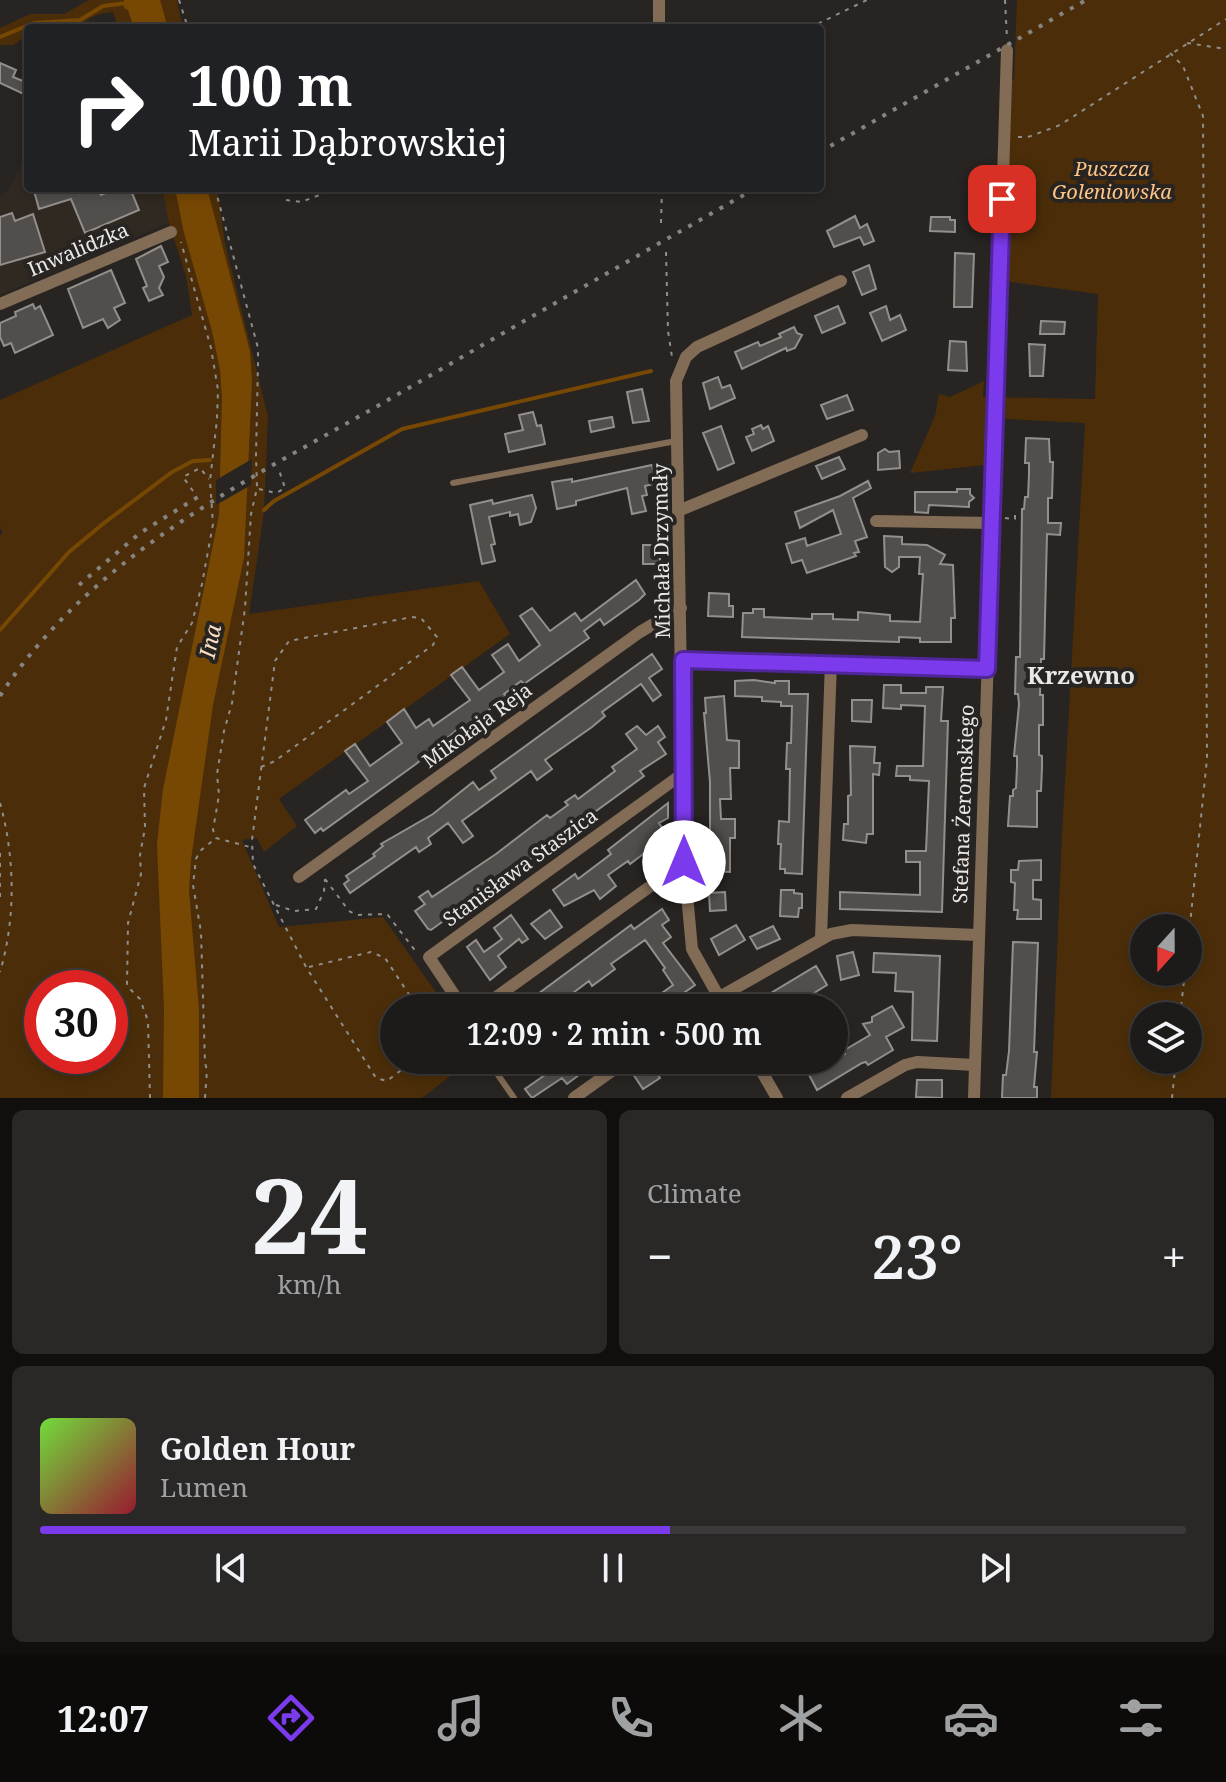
<!DOCTYPE html>
<html lang="en">
<head>
<meta charset="utf-8">
<style>
	:root { --surface:#1d1b1a; --page:#2a2827; --text:#f1f3f6; --muted:#a0a1a2; --line:#3b3939; --accent:#7c3aed }
	body { margin:0; font-family:"Noto Serif",serif; background:var(--page); color:var(--text); height:100vh; display:flex; flex-direction:column; font-size:30px; white-space:nowrap }
	* { box-sizing:border-box; margin:0 }
	p { font-size:26px; color:var(--muted) }
	.icon { flex:none; width:44px; height:44px; fill:none; stroke:currentColor; stroke-width:2; stroke-linecap:round; stroke-linejoin:round }
	.map { position:relative; height:1098px; overflow:hidden }
	.panel { display:flex; flex-direction:column; gap:12px; padding:12px; background:#100f0e; flex:1 }
	.panel>* { flex:none }
	.guide { position:absolute; left:24px; top:24px; width:800px; height:168px; border-radius:8px; box-shadow:0 4px 12px #0003,0 0 0 2px var(--line); background:#202124; color:#fff; overflow:hidden }
	.needle { width:52px; rotate:201deg }
	.tools { position:absolute; left:1130px; top:914px; display:grid; gap:16px }
	.tools a { display:grid; place-items:center; width:72px; height:72px; border-radius:50%; background:var(--surface); box-shadow:0 4px 12px #0003,0 0 0 2px var(--line); font-size:40px }
	.speed { position:absolute; left:24px; top:970px; display:flex; gap:16px; font-size:40px; font-weight:700; text-align:center }
	.speed>* { display:grid; place-content:center; width:104px; height:104px; border-radius:50%; background:var(--surface); box-shadow:0 4px 12px #0003,0 0 0 2px var(--line); line-height:1 }
	.speed .limit { border:12px solid #d22; background:#fff; color:#111 }
	.pin { position:absolute; display:grid; place-items:center; width:68px; height:68px; color:#fff; margin:-34px; border-radius:16px; box-shadow:0 4px 12px #0006 }
	.me { position:absolute; width:88px; margin:-44px; rotate:0deg; stroke-linejoin:round; filter:drop-shadow(0 0 6px #0008) }
	.turn { display:flex; align-items:center; gap:28px; height:168px; padding:0 32px; font-size:36px }
	.turn .icon { width:104px; height:104px; stroke-width:2.5 }
	.turn b { display:block; font-size:56px; line-height:68px }
	.big { font-size:60px; font-weight:600; line-height:1.1 }
	.panel .card { flex:1; display:flex; flex-direction:column; justify-content:center; gap:12px; min-width:0; padding:0 28px; border-radius:12px; background:var(--page) }
	.panel .dial { align-items:center; gap:0 }
	.dial b { font-size:104px; line-height:1 }
	.song { display:flex; align-items:center; gap:24px }
	.cover { width:96px; height:96px; border-radius:12px; background:linear-gradient(135deg,hsl(100 70% 55%),hsl(350 70% 35%)) }
	.played { height:8px; border-radius:4px; background:linear-gradient(90deg,var(--accent) 55%,var(--line) 55%) }
	.keys { display:flex; justify-content:space-around; direction:ltr }
	.heat { display:flex; justify-content:space-between; align-items:center; font-size:44px; direction:ltr }
	.panel .tiles { flex:1; display:grid; gap:12px; grid-template-columns:1fr 1fr }
	.card:last-child { grid-column:span 2 }
	.trip { position:absolute; left:380px; top:994px; width:468px; height:80px; border-radius:40px; background:var(--surface); box-shadow:0 4px 12px #0003,0 0 0 2px var(--line); font-weight:600; line-height:80px; text-align:center }
	.tab-bar { display:flex; height:128px; justify-content:space-around; align-items:center; background:#0c0b0a; color:var(--muted) }
	.tab-bar .icon { width:56px; height:56px }
	.tab-bar .current { color:var(--accent) }
	.tab-bar b { font-size:36px; color:var(--text) }
	.map>svg:first-child { display:block }
	.built { fill:#302921 }
	.green { fill:#4b2e09; fill-rule:evenodd }
	.water { fill:#774803 }
	.pier { fill:#272422 }
	.lines { fill:none; stroke-linecap:round; stroke-linejoin:round }
	.stream { stroke:#774803; stroke-width:4 }
	.building { fill:#514e4b; stroke:#938f8c; stroke-width:2 }
	.path { stroke:#908e8c; stroke-width:2; stroke-dasharray:4 6; stroke-linecap:butt }
	.service { stroke:#826c56; stroke-width:6 }
	.minor { stroke:#826c56; stroke-width:12 }
	.rail { stroke:#868482; stroke-width:4; stroke-dasharray:4 8; stroke-linecap:butt }
	.route-casing { stroke:#51269a; stroke-width:20 }
	.route { stroke:#7c3aed; stroke-width:14 }
	.labels { text-anchor:middle; dominant-baseline:central; stroke-width:8; stroke-linejoin:round; paint-order:stroke }
	.park-label { font-size:20px; font-style:italic; fill:#fdc487; stroke:#272422 }
	.street-label { font-size:20px; fill:#e9e8e6; stroke:#272422 }
	.water-label { font-size:22px; font-style:italic; fill:#fcdfc1; stroke:#272422 }
	.quarter-label { font-size:24px; font-weight:bold; fill:#e9e8e6; stroke:#272422 }
</style>
</head>
<body>
<div class="map">
<svg width="1226" height="1098" viewBox="0 0 1226 1098">
	<rect width="100%" height="100%" fill="#272422"/>
	<path class="built" d="M28,151V188H162L169,223L0,295V198L10,187Z"/>
	<path class="green" d="M89,0H177L183,28H118L113,12C99,13 88,17 79,28H28V35L13,45H0V28L30,14H64Z
		M1017,0H1226V1098H1051L1062,835L1085,423L986,418L985,465L910,473L935,416L939,394L950,397L984,381L983,397L1095,399L1098,294L996,280L1000,83L1014,79ZM1144,928H1188V972H1144ZM1144,1016H1188V1060H1144Z
		M162,188H217L225,243L268,416L264,512L249,614L479,581L510,634L279,799L297,826L264,852L257,838L242,840L279,927L383,917L447,1008H394V1060H471L422,1098H0V535L3,533L0,527V400L192,315L186,276L169,223ZM42,988H110V1056H42Z"/>
	<path class="water" d="M124,0H160L168,28H134L128,10L124,8Z
		M175,188H207L250,351L252,381L244,558L213,705L191,860L189,891L199,1010V1098H163L164,1009L157,844L163,789L219,515L222,398L220,370L212,331L184,233Z"/>
	<path class="pier" d="M252,459L251,485L216,505V480Z"/>
	<g class="lines">
		<path class="stream" d="M0,37L34,23L80,20L103,6L127,3
			M264,510L274,501L402,429L651,371
			M0,630L69,552L104,523L172,472L193,461L210,460"/>
	</g>
	<path class="building" d="M0,63L16,70L13,77L28,83V96L0,83Z
		M44,188H98L101,195L117,188H130L139,210L85,233L71,199L39,209L34,191Z
		M12,213L15,221L33,214L45,252L0,265V217Z
		M855,216L860,228L867,224L874,241L864,245L860,237L834,247L827,231Z
		M931,217H950V220H955V232L930,231Z
		M161,246L168,262L159,266L164,277L159,288L163,295L149,301L143,288L147,286L136,259Z
		M955,253L974,254L972,307H954Z
		M869,265L876,289L862,295L853,272Z
		M111,270L125,303L114,308L120,320L108,328L103,319L83,328L68,289Z
		M33,304L35,309L40,306L53,335L15,353L11,343L4,346L0,337V323L16,316L15,312Z
		M838,306L845,323L822,333L815,316Z
		M886,306L890,320L900,315L906,330L882,341L870,313Z
		M1041,321L1065,322L1064,334H1040Z
		M794,327L797,333L802,335L795,348L787,351L786,348L742,369L735,352L758,342L760,346L781,337L779,334Z
		M950,341L966,342L967,371L948,370Z
		M1029,344L1045,345L1043,376H1030Z
		M718,377L722,388L730,385L735,398L710,409L703,383Z
		M642,389L649,421L633,423L627,392Z
		M847,395L853,410L827,419L821,405Z
		M533,412L537,426L541,425L545,444L509,452L505,434L523,430L519,415Z
		M612,417L614,427L591,432L589,421Z
		M761,425L763,429L768,426L774,441L752,451L746,437L754,434L752,429Z
		M721,426L734,463L718,470L703,433Z
		M1026,438L1049,439L1050,462H1053L1052,498H1048V523H1061L1060,535L1047,534L1044,659H1041L1040,695H1043V725H1039V755L1042,756V767L1041,791H1037V827L1008,826L1010,796H1013V790L1016,788L1017,766V756H1014L1019,704L1018,694H1015L1016,657H1020L1022,509H1024L1025,497H1028L1029,474V463H1025Z
		M885,449L889,452L899,451L900,468L878,470V453Z
		M839,457L845,469L822,479L816,466Z
		M652,465L657,483L645,486L647,495L642,496L646,511L632,514L627,488L576,501V505L557,509L552,482L572,479V482Z
		M868,481L871,488L853,498L867,537L855,541L859,552L854,553L856,556L807,573L802,560L792,563L786,544L805,538L807,546L841,534L833,510L800,528L795,512L840,496Z
		M957,489H970V494L974,498L969,502V507L929,505L928,513L915,512V492H957Z
		M532,495L536,508L531,522L520,525L518,514L510,516V512L489,517L495,544L491,545L495,561L482,564L470,505L492,500L493,504Z
		M884,536L902,537V544L927,545L945,555L940,564L953,565L955,618H951V642H920V638L899,637V642L742,637L743,613H753V609H764V617L812,619V614H833V619L858,620V612L890,615V621L920,622L923,574H919L920,557H899V567L892,572L885,567Z
		M643,545H660V564H643Z
		M636,580L645,594L639,600L604,625L600,619L584,631L589,638L524,684L521,681L504,694L507,697L460,731L458,729L416,764L323,831L321,828L315,833L305,820L346,790L349,794L368,781L345,751L355,744L370,766L402,743L387,722L404,709L416,728L429,719L433,726L470,700L451,675L462,667L479,690L504,672L492,655L508,644L519,661L540,645L520,616L532,608L550,631L575,613L581,621Z
		M709,593L729,594V606H733V617L708,616Z
		M652,654L662,669L649,678L661,695L653,701L641,684L602,712L605,716L592,727L545,760L552,769L537,780L531,771L462,821L473,836L463,843L448,823L428,838L431,844L419,852L416,847L350,893L344,884L349,880L346,876L375,856L373,854L383,846L381,844L433,814L473,782L479,790L496,778L491,771Z
		M754,680L775,683V681H789V694H808L802,874L785,873V869H780L781,844H778L779,821L789,822L790,769H786L787,743H791L792,706H781V702L762,701V697L735,696V681Z
		M884,685H901V693H926V687H943L941,721H948L942,912L840,909V892L920,895V862H906V851H926L929,781L910,780V776H896L897,766H923L925,706L901,705V709L883,708Z
		M724,696L727,740L739,741V768H730L731,799H720L721,819H735V838H730V872L710,871V782L704,713H706L705,698Z
		M852,700H872L871,722L852,721Z
		M637,726L646,735L658,726L665,737L658,742L666,754L640,771L644,776L488,890L485,886L475,898L431,930L428,929L415,911L425,904L419,897L428,891L432,897L496,854L547,815L550,818L568,805L565,802L575,795L578,799L615,771L612,767L637,749L626,734Z
		M850,746L875,747L874,763H880L879,775L873,774V834H867L866,843L843,840L844,824H848V796L851,795Z
		M668,803V818L659,823L667,836L630,864L628,861L608,875L616,886L600,899L594,890L564,906L553,890L575,874L578,879L611,854L608,850Z
		M1041,860V880H1033V899L1041,900V919H1017L1018,910H1014L1015,883L1011,882V870H1018L1019,861Z
		M781,890H794V893L802,894V908H799L798,917L780,916Z
		M725,892L726,910L710,911L709,893Z
		M662,909L669,920L662,925L671,937L663,943L695,985L671,1002L675,1008H641L673,985L663,970L665,968L645,940L611,964L615,969L592,986L589,981L569,996L577,1008H519L631,925L634,929Z
		M550,910L562,927L545,939L531,924Z
		M511,915L528,939L522,943L519,939L498,956L506,967L490,980L467,947L476,940L484,952L502,939L494,928Z
		M736,925L745,940L719,955L711,939Z
		M773,926L780,939L757,949L750,937Z
		M1013,942L1038,943L1034,1052H1037L1034,1087H1037V1098H1002L1003,1075H1006L1009,1051Z
		M853,952L859,975L841,980L837,956Z
		M874,953L940,956L937,1041L912,1040L913,992L895,991L896,973L873,972Z
		M816,966L827,985L806,998L796,1003L794,999L780,1008H746Z
		M892,1006L904,1027L886,1037L893,1050L868,1065L866,1062L862,1063L817,1090L809,1075L845,1054L843,1051L870,1035L863,1024L872,1022V1017Z
		M559,1060H599L567,1084L562,1078L532,1098L525,1089L549,1072L546,1069Z
		M653,1060H706L687,1074L685,1071L682,1073L675,1063L658,1075L660,1078L643,1089L633,1074Z
		M781,1060H814L789,1074Z
		M917,1080H942V1098L916,1097Z"/>
	<g class="lines">
		<path class="path" d="M179,0L188,28
			M1005,0L1007,39
			M809,28L867,0
			M1187,43L1226,49
			M1170,53L1183,66L1203,116L1207,759L1188,944
			M1018,137H1028L1060,125L1226,19
			M215,188L258,348V363L256,455L257,488L251,514L245,608L232,703L224,731L217,774L219,795L213,830L216,838L250,847
			M286,200L301,202L338,188
			M661,223L662,188
			M666,252L668,331L672,357
			M259,489L276,493L285,488L279,470
			M193,491L183,477L200,468L209,479
			M1005,518L1015,519V515H1022
			M261,767L275,761L433,645L437,637L421,618L412,617L289,641L275,661L252,840L253,864L306,967L376,1078L387,1081L414,1060
			M0,803C15,857 16,918 0,972
			M0,853V901
			M325,879L349,911L356,915L387,914L417,953
			M276,905L294,911L316,909L324,891L325,879
			M309,967L371,952L385,958L418,1008
			M1180,1016L1185,972
			M150,1098L148,1021L140,999L127,986L128,923L141,874L140,855L145,828L144,788L166,720L177,647L192,623L202,584L213,524L210,481L217,419L218,390L211,348L181,242
			M205,1098L207,1070L205,1063L201,932L193,885L196,859L200,851L216,838
			M1172,1098L1176,1060"/>
		<path class="service" d="M453,483L676,441
			M498,1075L514,1098"/>
		<path class="minor" d="M659,0V28
			M0,304L171,232
			M678,511L862,435
			M876,521L992,523
			M683,660L987,669
			M299,877L640,632L681,608
			M821,938L831,662
			M463,1008L429,957L685,772
			M481,1008L684,862
			M700,1008L831,934L852,930L978,935
			M725,1008L692,949L684,862L676,381L686,357L697,347L841,281
			M755,1060L777,1098
			M574,1098L627,1060
			M847,1098L905,1065L917,1062L975,1065
			M974,1098L1007,50"/>
		<path class="rail" d="M820,152L1086,0
			M79,585L140,533L201,495
			M0,696C93,553 251,479 395,396C515,326 635,257 756,188"/>
	</g>
	<g class="lines">
		<defs>
			<path id="route" d="M684,862L683,660L987,669L1002,199"/>
		</defs>
		<use href="#route" class="route-casing"/>
		<use href="#route" class="route"/>
	</g>
	<g class="labels">
		<g class="park-label">
			<text x="1112" y="168">Puszcza<tspan x="1112" dy="23">Goleniowska</tspan></text>
		</g>
		<g class="street-label">
			<text transform="translate(78 249) rotate(-23)">Inwalidzka</text>
			<text transform="translate(661 551) rotate(-91)">Michała Drzymały</text>
			<text transform="translate(477 725) rotate(-36)">Mikołaja Reja</text>
			<text transform="translate(963 804) rotate(-88)">Stefana Żeromskiego</text>
			<text transform="translate(520 867) rotate(-36)">Stanisława Staszica</text>
		</g>
		<g class="water-label">
			<text transform="translate(209 641) rotate(-78)">Ina</text>
		</g>
		<g class="quarter-label">
			<text x="1081" y="674">Krzewno</text>
		</g>
	</g>
</svg>
<div class="tools">
<a><svg class="needle" viewBox="-14 -14 28 28"><path d="M0-13l5 13h-10z" fill="#e53935"/><path d="M0 13l5-13h-10z" fill="#a0a1a2"/></svg></a>
<a><svg class="icon" aria-label="layers" viewBox="0 0 24 24"><path d="M12 4l9 5-9 5-9-5zM3 14l9 5 9-5"/></svg></a>
</div>
<div class="speed"><div class="limit">30</div></div>
<div class="pin" style="left:1002px;top:199px;background:#d93025"><svg class="icon" aria-label="arrive" viewBox="0 0 24 24"><path d="M6 21V4h12l-3 4 3 4H6"/></svg></div>
<svg class="me" style="left:684px;top:862px" viewBox="-20 -20 40 40"><circle r="19" fill="#fff"/><path d="M0-13L10 11 0 6-10 11z" fill="#7c3aed"/></svg>
<div class="trip">12:09 · 2 min · 500 m</div>
<div class="guide">
<div class="turn"><svg class="icon" aria-label="right" viewBox="0 0 24 24"><path d="M7 20v-9h11M14 6l5 5-5 5"/></svg><div><b>100 m</b>Marii Dąbrowskiej</div></div>
</div>
</div>
<section class="panel">
<div class="tiles">
<div class="card dial"><b>24</b><p>km/h</p></div>
<div class="card"><p>Climate</p>
<div class="heat"><a>−</a><b class="big">23°</b><a>+</a></div>
</div>
<div class="card">
<div class="song"><i class="cover"></i><div><b>Golden Hour</b><p>Lumen</p></div></div>
<div class="played"></div>
<div class="keys"><svg class="icon" aria-label="previous" viewBox="0 0 24 24"><path d="M18 5L8 12l10 7zM5 5v14"/></svg><svg class="icon" aria-label="pause" viewBox="0 0 24 24"><path d="M8 5v14M16 5v14"/></svg><svg class="icon" aria-label="next" viewBox="0 0 24 24"><path d="M6 5l10 7-10 7zM19 5v14"/></svg></div>
</div>
</div>
</section>
<nav class="tab-bar">
<b>12:07</b>
<svg class="icon current" aria-label="directions" viewBox="0 0 24 24"><path d="M12 3l9 9-9 9-9-9zM9 14v-3h6M13 9l2 2-2 2"/></svg>
<svg class="icon" aria-label="music" viewBox="0 0 24 24"><path d="M9 18V5l10-2v13"/><circle cx="6" cy="18" r="3"/><circle cx="16" cy="16" r="3"/></svg>
<svg class="icon" aria-label="phone" viewBox="0 0 24 24"><path d="M5 4h4l2 5-3 2q2 4 5 5l2-3 5 2v4C11 20 4 13 5 4z"/></svg>
<svg class="icon" aria-label="climate" viewBox="0 0 24 24"><path d="M12 3v18M4 7l16 10M4 17L20 7"/></svg>
<svg class="icon" aria-label="car" viewBox="0 0 24 24"><path d="M5 17H2v-5l4-1 3-4h7l3 4 3 1v5h-3M9 17h6M6 11h13"/><circle cx="7" cy="17" r="2"/><circle cx="17" cy="17" r="2"/></svg>
<svg class="icon" aria-label="filters" viewBox="0 0 24 24"><path d="M4 7h16M4 17h16"/><circle cx="9" cy="7" r="2"/><circle cx="15" cy="17" r="2"/></svg>
</nav>
</body>
</html>
